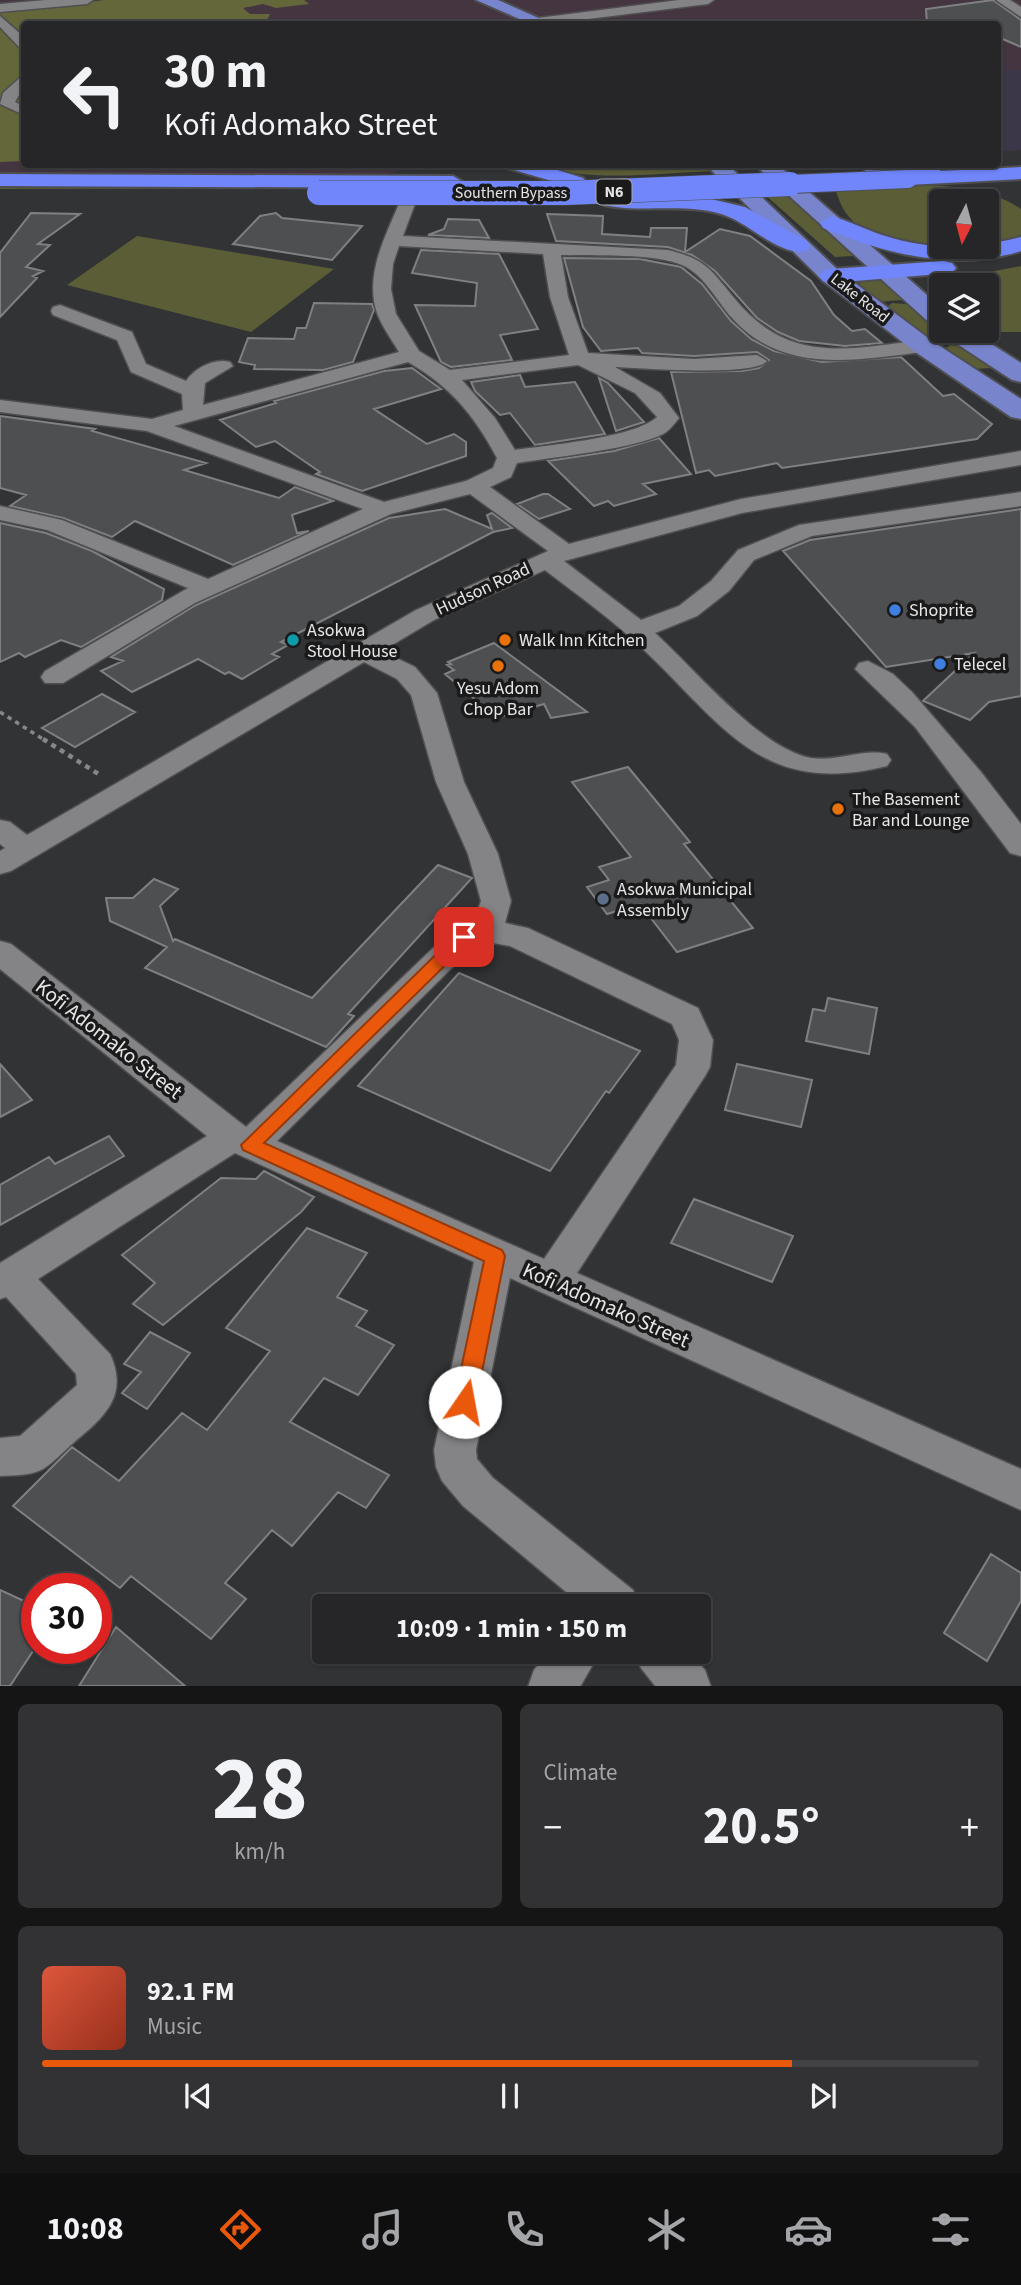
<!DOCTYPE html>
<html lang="en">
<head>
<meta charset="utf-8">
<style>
	:root { --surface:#262628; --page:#323234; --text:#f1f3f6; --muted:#a4a5a8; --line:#424345; --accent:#ea580c }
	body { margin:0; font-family:"Source Sans 3",sans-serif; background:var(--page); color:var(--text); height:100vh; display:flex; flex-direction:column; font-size:26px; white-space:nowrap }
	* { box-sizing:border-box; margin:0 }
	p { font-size:23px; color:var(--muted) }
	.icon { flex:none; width:38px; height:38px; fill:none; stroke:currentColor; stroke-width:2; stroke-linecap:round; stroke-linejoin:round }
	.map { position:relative; height:1686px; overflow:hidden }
	.drawer { display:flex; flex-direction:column; gap:18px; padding:18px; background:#151516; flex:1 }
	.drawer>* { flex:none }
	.hud { position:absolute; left:21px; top:21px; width:980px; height:147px; border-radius:7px; box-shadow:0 2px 5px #0004,0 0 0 2px var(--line); background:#262628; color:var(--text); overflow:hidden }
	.needle { width:46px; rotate:186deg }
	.tools { position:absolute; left:929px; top:189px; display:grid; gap:14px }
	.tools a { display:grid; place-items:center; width:70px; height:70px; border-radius:7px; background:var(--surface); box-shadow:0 2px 5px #0004,0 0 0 2px var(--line); font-size:35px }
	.speed { position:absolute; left:21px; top:1573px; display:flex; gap:14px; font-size:35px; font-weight:700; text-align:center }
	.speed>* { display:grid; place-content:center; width:91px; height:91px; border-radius:50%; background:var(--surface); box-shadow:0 2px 5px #0004,0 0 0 2px var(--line); line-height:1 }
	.speed .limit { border:10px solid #d22; background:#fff; color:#111 }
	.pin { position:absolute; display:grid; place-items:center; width:60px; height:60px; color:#fff; margin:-30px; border-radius:14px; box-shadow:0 4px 10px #0006 }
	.me { position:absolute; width:77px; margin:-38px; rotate:12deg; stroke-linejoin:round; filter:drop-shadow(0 0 5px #0008) }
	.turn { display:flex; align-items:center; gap:24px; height:147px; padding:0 28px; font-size:32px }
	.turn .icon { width:91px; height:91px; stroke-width:2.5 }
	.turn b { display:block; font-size:49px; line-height:60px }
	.big { font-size:52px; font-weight:700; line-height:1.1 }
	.drawer .widget { flex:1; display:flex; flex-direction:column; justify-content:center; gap:10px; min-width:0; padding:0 24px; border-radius:10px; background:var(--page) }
	.drawer .dial { align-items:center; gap:0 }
	.dial b { font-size:91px; line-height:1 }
	.song { display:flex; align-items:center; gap:21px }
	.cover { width:84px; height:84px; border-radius:10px; background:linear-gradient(135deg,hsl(10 70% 55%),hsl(10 70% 35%)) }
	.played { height:7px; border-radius:4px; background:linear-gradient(90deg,var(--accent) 80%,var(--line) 80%) }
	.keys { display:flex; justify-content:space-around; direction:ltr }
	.heat { display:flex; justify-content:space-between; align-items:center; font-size:38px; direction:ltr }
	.drawer .tiles { flex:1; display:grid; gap:18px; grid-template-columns:1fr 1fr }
	.widget:last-child { grid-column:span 2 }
	.trip { position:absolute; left:312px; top:1594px; width:399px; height:70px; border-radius:7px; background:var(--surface); box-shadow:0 2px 5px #0004,0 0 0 2px var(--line); font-weight:700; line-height:70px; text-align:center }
	.menu { display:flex; height:112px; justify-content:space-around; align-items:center; background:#0f0f10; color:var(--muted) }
	.menu .icon { width:49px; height:49px }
	.menu .current { color:var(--accent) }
	.menu b { font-size:32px; color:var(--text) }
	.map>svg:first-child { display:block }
	.commercial { fill:#3c3748 }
	.industrial { fill:#453540 }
	.green { fill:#5a5d35 }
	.forest { fill:#646739 }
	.building { fill:#4e4f51; stroke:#7f8082; stroke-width:2 }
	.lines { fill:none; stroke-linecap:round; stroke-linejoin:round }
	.minor-casing { stroke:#4f4f52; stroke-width:3 }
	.major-casing { stroke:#4f4f52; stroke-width:4 }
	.highway-casing { stroke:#4f4f52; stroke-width:4 }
	.path-far1 { stroke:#868789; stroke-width:3.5; stroke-dasharray:4.5 4.5; stroke-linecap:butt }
	.path { stroke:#868789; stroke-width:4.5; stroke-dasharray:5 5; stroke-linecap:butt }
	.minor { fill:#848487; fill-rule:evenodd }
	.major { fill:#7885cc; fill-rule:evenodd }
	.highway { fill:#7086fa; fill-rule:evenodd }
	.highway-bridge-far1-casing { stroke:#4f4f52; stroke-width:20; stroke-linecap:butt }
	.highway-bridge-casing { stroke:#4f4f52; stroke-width:25; stroke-linecap:butt }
	.highway-bridge-far1 { stroke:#7086fa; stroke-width:18 }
	.highway-bridge { stroke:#7086fa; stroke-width:24 }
	.route { fill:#ea580c; stroke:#983908; stroke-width:2 }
	.shop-dot { fill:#3f7fe0; stroke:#1a1a1b; stroke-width:2.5 }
	.culture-dot { fill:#0f9aa8; stroke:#1a1a1b; stroke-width:2.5 }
	.food-dot { fill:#e8710a; stroke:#1a1a1b; stroke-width:2.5 }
	.service-dot { fill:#5c6f8a; stroke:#1a1a1b; stroke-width:2.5 }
	.labels { text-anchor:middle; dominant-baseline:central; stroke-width:7; stroke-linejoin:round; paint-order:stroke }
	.shield { fill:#1a1a1b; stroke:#a9a9aa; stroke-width:2 }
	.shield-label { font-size:16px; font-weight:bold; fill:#e6e6e8 }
	.far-street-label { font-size:16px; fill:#e6e6e8; stroke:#1a1a1b }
	.street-label { font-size:18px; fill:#e6e6e8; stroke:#1a1a1b }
	.poi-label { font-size:18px; fill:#e6e6e8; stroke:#1a1a1b; text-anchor:start }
	.near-street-label { font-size:21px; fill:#e6e6e8; stroke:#1a1a1b }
</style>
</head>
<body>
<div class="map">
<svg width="1021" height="1687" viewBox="0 0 1021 1687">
	<rect width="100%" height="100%" fill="#323335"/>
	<path class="commercial" d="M998,70H1021V150L998,152Z"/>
	<path class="industrial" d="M0,0H1021V70H998V24H24V164L424,165L364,179L0,172Z"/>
	<path class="green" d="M705,164L712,171C653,174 589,182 531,165Z
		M0,185L476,188L0,189Z
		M920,185C954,186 992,189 1021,209V235L987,247V201H942V247H987C945,252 881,252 850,218C842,210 839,199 835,189Z
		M789,192L853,256L835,257L763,193Z
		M137,236L334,269L251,332L67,285Z
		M1021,266V332H987V285H957L969,276Z
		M866,280L881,281L903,300L877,302L859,286L860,281Z
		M892,303L906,304L953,338L940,344L930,341L886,308Z
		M951,345L964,347L992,365V368L973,369L946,352L944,349Z"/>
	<path class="forest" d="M104,0H304L309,4L276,8L263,4L243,8L250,14H270L265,24H24V161L0,162V13Z"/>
	<path class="building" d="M993,0L1021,20V47L998,37V24H927L926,9Z
		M31,213L80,214L38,244L50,245L26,267L43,271L33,276L37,278L0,317V253Z
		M276,213L282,218L362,226L332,260L233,244L260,216Z
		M547,214L603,216L602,234L650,237L651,228H687L685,252L720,229L750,236L811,281L834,315L852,331L865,329L882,343L845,346L799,341L778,332L757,318L715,271L692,255L668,247L556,241Z
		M448,219L479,220L489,238L428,235L444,229Z
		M421,250L499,254L538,329L500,335L512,360L451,367L441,362L415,305L475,306L477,283L412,273Z
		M564,258L640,259L681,267L702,284L731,321L751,339L774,351L822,362L901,357L943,396L954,394L992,424L977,439L782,468L777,463L715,476L709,470L696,473L671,372L742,371L759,368L769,360L757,352L694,356L642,353L638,348L601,351L583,327Z
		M314,303L372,304L374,310L353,362L323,370L254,369L255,365L239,362L248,338L294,339L297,328H306Z
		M412,368L441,389L374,409L427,444L454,434L466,442V456L362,491L316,474L320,472L275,441L256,447L220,420L276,403L274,401L384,371Z
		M520,375L525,387L575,382L605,434L535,445L510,413L500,415L475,391L471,382Z
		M599,378L608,383L644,422L616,431Z
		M0,416L95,429L92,431L206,463L184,470L279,498L295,487L333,501L292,515L297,533L309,531L233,565L135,521L112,537L63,518L10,506L26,495L0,488Z
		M659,438L691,474L643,484L656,494L614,506L608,501L594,506L548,461L614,451Z
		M543,494H548L570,509L539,519L517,504Z
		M445,509L492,529L487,515L492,513L512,528L493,532L281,642L288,645L272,654L279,657L242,679L229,672L225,674L198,659L132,692L101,671L123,661L111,657L196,605L389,518Z
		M1021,509V696L989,702L970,720L923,701L974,653L886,667L783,551L810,540Z
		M0,523L46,533L92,551L164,589L162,600L81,647L61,640L25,657L19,653L0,662Z
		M494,643L521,663L587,712L551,718L544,704L497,718L445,674L454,670L447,665L451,664L448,662Z
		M102,694L135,712L75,747L42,728Z
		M628,767L690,842L684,844L753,928L677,952L640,904L607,914L587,887L609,880L599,867L631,857L572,782Z
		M438,865L472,878L348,1014L354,1016L326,1047L145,968L167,947L110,921L106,898H133L154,879L178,889L160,906L173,941L175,939L312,998Z
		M459,973L640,1051L609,1093L606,1091L550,1171L358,1086Z
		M828,998L877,1008L869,1054L806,1041L813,1009L825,1011Z
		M0,1064L32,1100L0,1117Z
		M737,1064L812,1080L801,1127L725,1110Z
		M109,1136L124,1156L0,1225V1185L49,1157L55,1164Z
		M264,1171L314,1197L301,1212L163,1325L133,1304L155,1283L122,1255L221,1178L256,1179Z
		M694,1199L793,1236L772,1282L671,1243Z
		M307,1228L367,1253L337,1297L367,1311L356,1326L394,1345L358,1395L324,1378L290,1422L389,1475L366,1508L338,1492L292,1546L272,1530L225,1583L246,1599L211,1639L131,1576L120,1588L13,1506L72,1447L119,1481L182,1413L207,1430L270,1351L226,1328Z
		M150,1332L190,1353L147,1409L122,1393L141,1372L124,1364Z
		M991,1554L1021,1573V1601L987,1661L944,1633Z
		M0,1590L37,1607V1645L10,1686H0Z
		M116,1627L185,1686H79Z"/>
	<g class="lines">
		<defs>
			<path id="minor" d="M46,0H93L87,4L0,12V4Z
				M679,0H714L708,4L548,24L532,22L538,18Z
				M996,0H1010L1021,7V17Z
				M0,16L24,37V48L19,47L0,27Z
				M24,74V86L15,102L24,106V115L0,104L3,93Z
				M408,196L416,201L403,236L668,250C706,259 711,270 735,299C789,365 848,349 923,340L933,346L923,352C856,360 784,375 733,319C717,302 705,275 682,265C655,253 593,256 561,255L568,297L588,353L694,359L757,355L767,361C755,377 639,368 615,367L660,393L679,418C675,423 669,431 663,434C634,449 553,457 517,463L511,477L490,487L569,544L741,499L1021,451V465L742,513L564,561L641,620L679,606L711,581L738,550L799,525L1021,492V506L812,536L754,560L729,591L697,616L655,633C694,668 759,748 811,758C837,762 863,748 887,754L891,760L887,766C762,797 725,727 644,650C614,621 579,596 545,570L434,620L382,651L415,667L437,693L464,782L498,854L511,901L505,923L528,928L698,1008L713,1040L710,1067L705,1076L577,1273L1021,1469V1510L510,1278L476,1450L477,1459L493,1478L633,1590L640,1606H583L463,1506L442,1481L436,1467L434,1450L474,1262L235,1153L38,1279L110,1354C130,1397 102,1419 72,1444C63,1452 53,1463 43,1469C30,1476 14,1475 0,1476V1438L20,1436L77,1385L76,1374L6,1297L0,1299V1263L207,1136L0,969V941L11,944L246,1127L453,929L473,924L481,901L468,854L436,782L411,695L397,679L364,662L11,871L0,874V851L5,848L0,844V820L10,822L27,835L416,610L548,551L470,494L391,514L195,603L63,683H45L41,677L45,671L188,588L47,530L0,520V506L62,520L208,579L363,509L147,431L0,412V400L152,419L183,410L182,394L131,372L117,340L53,315L51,311L53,307L60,305L132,332L146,364L186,381C195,368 214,358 230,362L233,366L205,383L203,405L399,352C392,340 382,327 377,313C364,274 386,236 400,201ZM399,246L543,254L550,297L569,355L450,370L419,351L396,314L391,289L393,264ZM408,362C451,387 474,415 497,458L493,468L466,481L384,502L174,426ZM578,365L635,393L657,417C634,438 548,445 515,450L495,418L462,380ZM487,942L510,946L672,1024L679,1040L676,1065L544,1259L277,1141L475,945Z
				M868,661L893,674L912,692L981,772L1021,824V856L1010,853L915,727L855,669L859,663Z
				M548,1652H600L580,1687H528L534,1670Z
				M634,1652H688L705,1670L711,1687H656L641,1668Z"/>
			<path id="major" d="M476,0H498L552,24H531Z
				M705,164H727L839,271L932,341L1021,399V419L1011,417L914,351L823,281Z
				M754,164H777L942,308V328L933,326Z
				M942,331H971L1021,363V382L1012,380L945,336Z"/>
			<path id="highway" d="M504,164H538L583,178L586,182L576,188L507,168Z
				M867,164H945L940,171L1021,167V179L908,185L898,179L904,174L867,173L864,169Z
				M0,174L453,176L463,182L453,188L0,186Z
				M612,194L711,199L745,207L807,241L810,246L807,251C781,257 752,226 729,217C690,201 644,214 604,205L601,200L604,195Z
				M831,216C849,221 865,229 882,235C932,251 972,249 1021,237V251C954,272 886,254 823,228L820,223Z
				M944,261L952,263L956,268L952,273L831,283L823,281L819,276L823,271L831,269Z
				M942,279L953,285H942V314L933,312L926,300L934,281Z"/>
		</defs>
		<use href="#minor" class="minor-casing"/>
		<use href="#major" class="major-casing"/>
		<use href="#highway" class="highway-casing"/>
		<path class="path-far1" d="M0,712L46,741"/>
		<path class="path" d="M43,739L100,775"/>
		<use href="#minor" class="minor"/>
		<use href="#major" class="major"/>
		<use href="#highway" class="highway"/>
		<defs>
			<path id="highway-bridge-far1" d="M747,186L908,179"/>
			<path id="highway-bridge" d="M319,193H565L790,184"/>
		</defs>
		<use href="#highway-bridge-far1" class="highway-bridge-far1-casing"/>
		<use href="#highway-bridge" class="highway-bridge-casing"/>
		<use href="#highway-bridge-far1" class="highway-bridge-far1"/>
		<use href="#highway-bridge" class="highway-bridge"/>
	</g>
	<path class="route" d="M464,931L472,937L470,941L264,1143L502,1250L505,1256L476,1402L472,1409L465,1412L457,1409L454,1402L484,1261L243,1150L241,1145L458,933Z"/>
	<g class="shop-dot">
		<circle cx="895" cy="610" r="7"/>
		<circle cx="940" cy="664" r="7"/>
	</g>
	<circle class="culture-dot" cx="293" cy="640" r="7"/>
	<g class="food-dot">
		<circle cx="505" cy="640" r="7"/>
		<circle cx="498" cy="666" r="7"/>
		<circle cx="838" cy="809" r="7"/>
	</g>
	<circle class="service-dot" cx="603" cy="899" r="7"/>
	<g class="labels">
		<rect class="shield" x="596.5" y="179.5" width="35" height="25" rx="5"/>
		<g class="shield-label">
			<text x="614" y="192">N6</text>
		</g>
		<g class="far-street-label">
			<text x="511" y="193">Southern Bypass</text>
			<text transform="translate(860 298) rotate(38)">Lake Road</text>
		</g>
		<g class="street-label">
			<text transform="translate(483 589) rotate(-25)">Hudson Road</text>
		</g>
		<g class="poi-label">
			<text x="909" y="610">Shoprite</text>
			<text x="307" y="630">Asokwa<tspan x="307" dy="21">Stool House</tspan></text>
			<text x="519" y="640">Walk Inn Kitchen</text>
			<text x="954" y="664">Telecel</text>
			<text x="498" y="688" text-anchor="middle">Yesu Adom<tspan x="498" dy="21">Chop Bar</tspan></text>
			<text x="852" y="799">The Basement<tspan x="852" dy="21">Bar and Lounge</tspan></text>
			<text x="617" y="889">Asokwa Municipal<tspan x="617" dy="21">Assembly</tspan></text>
		</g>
		<g class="near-street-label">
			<text transform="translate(109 1039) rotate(38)">Kofi Adomako Street</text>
			<text transform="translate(606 1305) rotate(24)">Kofi Adomako Street</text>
		</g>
	</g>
</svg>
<div class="tools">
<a><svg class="needle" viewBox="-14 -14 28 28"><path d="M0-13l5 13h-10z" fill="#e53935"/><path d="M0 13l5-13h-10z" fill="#a4a5a8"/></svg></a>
<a><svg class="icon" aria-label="layers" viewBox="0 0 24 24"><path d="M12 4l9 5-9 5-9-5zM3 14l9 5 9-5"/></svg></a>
</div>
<div class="speed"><div class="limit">30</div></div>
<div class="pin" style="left:464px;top:937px;background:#d93025"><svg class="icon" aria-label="arrive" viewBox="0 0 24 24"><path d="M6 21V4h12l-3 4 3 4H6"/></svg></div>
<svg class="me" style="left:465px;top:1402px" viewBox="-20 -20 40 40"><circle r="19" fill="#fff"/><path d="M0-13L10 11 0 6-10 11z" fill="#ea580c"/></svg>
<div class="trip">10:09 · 1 min · 150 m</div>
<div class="hud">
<div class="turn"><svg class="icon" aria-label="left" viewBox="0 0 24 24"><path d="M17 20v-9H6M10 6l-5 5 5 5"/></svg><div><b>30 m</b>Kofi Adomako Street</div></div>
</div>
</div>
<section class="drawer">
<div class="tiles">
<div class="widget dial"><b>28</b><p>km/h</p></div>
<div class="widget"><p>Climate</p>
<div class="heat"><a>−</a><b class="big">20.5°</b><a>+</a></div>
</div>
<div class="widget">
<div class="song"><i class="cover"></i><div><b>92.1 FM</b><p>Music</p></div></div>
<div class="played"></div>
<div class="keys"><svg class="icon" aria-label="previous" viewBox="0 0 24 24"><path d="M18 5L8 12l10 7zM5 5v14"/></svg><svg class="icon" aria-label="pause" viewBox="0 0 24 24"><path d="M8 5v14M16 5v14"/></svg><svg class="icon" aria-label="next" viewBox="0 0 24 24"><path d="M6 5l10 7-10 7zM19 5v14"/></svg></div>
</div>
</div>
</section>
<nav class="menu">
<b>10:08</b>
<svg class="icon current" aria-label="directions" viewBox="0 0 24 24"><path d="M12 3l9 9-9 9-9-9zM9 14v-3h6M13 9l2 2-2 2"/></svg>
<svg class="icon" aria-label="music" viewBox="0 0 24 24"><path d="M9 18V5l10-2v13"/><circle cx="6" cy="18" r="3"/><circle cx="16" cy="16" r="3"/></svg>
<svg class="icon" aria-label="phone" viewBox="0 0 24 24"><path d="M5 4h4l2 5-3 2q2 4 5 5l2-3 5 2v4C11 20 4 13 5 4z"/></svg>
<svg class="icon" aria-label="climate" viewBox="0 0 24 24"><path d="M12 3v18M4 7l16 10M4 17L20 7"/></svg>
<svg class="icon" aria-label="car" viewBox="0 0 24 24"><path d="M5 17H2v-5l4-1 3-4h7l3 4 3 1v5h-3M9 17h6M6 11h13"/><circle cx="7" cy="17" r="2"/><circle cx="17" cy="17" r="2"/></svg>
<svg class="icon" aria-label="filters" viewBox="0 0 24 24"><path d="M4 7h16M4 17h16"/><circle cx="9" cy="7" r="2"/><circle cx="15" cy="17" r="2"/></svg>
</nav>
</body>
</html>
